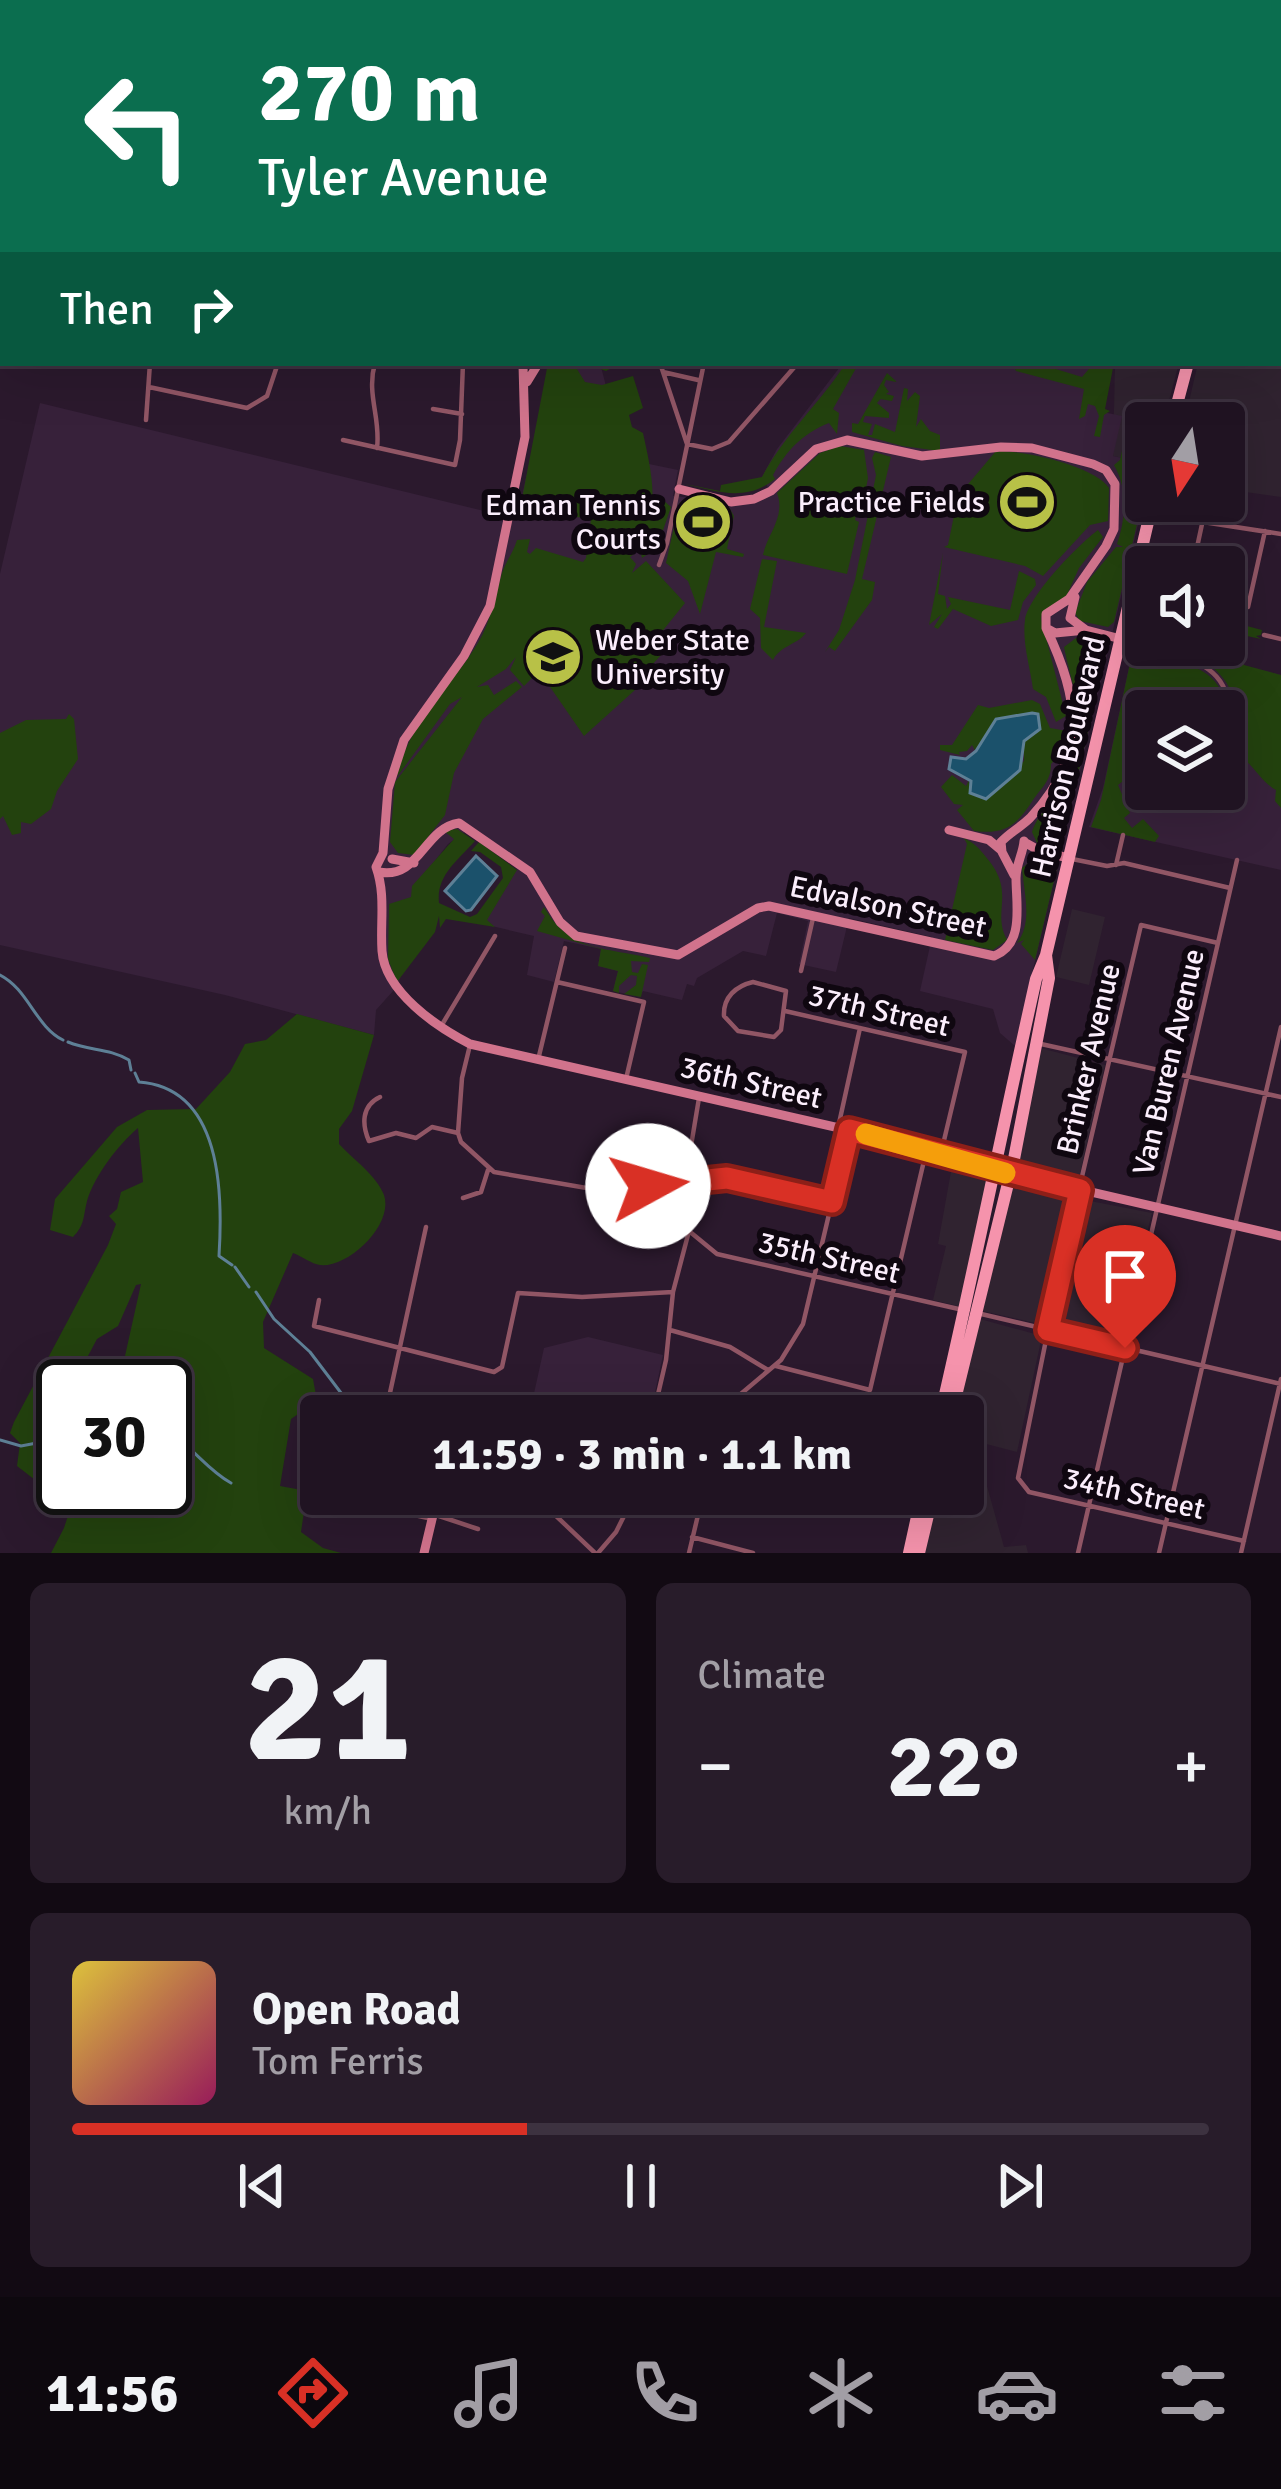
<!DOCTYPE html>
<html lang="en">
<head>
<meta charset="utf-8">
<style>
	:root { --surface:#201322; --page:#281c2a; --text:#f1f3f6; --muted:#a29ea5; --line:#3d3240; --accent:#d93025 }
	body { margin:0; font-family:Signika,sans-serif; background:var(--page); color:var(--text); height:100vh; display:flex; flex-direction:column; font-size:45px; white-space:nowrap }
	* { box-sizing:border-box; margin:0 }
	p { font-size:39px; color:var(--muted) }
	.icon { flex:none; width:66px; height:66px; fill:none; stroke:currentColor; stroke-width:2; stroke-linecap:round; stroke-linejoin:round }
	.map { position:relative; height:1553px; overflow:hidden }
	.panel { display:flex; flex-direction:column; gap:30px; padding:30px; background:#120a13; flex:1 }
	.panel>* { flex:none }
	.banner { position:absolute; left:0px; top:0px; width:1281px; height:366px; box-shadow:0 12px 48px #0002,0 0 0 3px var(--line); background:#0b6e4f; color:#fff; overflow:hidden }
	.needle { width:78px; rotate:192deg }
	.tools { position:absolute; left:1125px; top:402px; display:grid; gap:24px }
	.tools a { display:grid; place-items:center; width:120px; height:120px; border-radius:12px; background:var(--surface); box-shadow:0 12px 48px #0002,0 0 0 3px var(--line); font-size:60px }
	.speed { position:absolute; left:36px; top:1359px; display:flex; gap:24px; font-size:60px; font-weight:700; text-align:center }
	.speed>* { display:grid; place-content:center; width:156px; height:156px; border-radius:50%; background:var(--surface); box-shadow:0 12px 48px #0002,0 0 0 3px var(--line); line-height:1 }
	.speed .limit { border:6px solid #111; border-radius:18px; background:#fff; color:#111 }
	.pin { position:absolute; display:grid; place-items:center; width:102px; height:102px; color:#fff; margin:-123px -51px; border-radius:50% 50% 50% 0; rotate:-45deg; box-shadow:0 0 12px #0007 }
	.pin .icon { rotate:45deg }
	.me { position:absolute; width:132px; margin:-66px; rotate:84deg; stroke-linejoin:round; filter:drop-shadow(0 0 9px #0008) }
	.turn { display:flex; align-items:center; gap:42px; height:252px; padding:0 60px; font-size:54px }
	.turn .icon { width:156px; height:156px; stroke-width:2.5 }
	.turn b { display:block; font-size:84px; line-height:102px }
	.then { display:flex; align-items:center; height:114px; padding:0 60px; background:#0003; gap:24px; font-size:45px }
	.big { font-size:90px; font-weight:700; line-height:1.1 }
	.panel .tile { flex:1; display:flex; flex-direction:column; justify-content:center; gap:18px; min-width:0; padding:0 42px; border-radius:18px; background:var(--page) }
	.panel .dial { align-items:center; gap:0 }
	.dial b { font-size:156px; line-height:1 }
	.song { display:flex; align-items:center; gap:36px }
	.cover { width:144px; height:144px; border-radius:18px; background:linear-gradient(135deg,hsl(50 70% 55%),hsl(330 70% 35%)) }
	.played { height:12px; border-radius:6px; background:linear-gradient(90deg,var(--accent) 40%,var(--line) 40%) }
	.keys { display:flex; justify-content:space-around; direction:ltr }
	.heat { display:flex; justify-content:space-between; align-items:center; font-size:66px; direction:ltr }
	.panel .tiles { flex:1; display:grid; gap:30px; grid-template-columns:1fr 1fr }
	.tile:last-child { grid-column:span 2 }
	.trip { position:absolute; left:300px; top:1395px; width:684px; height:120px; border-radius:12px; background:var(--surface); box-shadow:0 12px 48px #0002,0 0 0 3px var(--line); font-weight:700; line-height:120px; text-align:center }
	.tabs { display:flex; height:192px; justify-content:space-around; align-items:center; background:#0d080e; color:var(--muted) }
	.tabs .icon { width:84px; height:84px }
	.tabs .on { color:var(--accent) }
	.tabs b { font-size:54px; color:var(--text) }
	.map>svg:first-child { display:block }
	.commercial { fill:#302330 }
	.built { fill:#37213a; fill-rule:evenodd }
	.green { fill:#23420e }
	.water { fill:#1b516b; stroke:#5e8096; stroke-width:3 }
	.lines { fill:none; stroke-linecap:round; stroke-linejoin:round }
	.stream { stroke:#5e8096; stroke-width:3 }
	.street { stroke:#915665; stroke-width:4.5 }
	.secondary { stroke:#d1738c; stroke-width:9 }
	.primary { stroke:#f593ac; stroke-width:12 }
	.route-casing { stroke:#8d1f18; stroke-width:30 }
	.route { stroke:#d93025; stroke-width:21 }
	.slow { stroke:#f59e0b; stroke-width:21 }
	.labels { text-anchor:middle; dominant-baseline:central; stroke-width:12; stroke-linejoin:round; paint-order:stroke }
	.poi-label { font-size:30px; fill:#fbeefc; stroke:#0f0710; text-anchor:end }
	.street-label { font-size:30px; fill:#fbeefc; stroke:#0f0710 }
</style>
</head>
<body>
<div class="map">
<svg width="1281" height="1553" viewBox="0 0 1281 1553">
	<rect width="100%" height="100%" fill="#2b192d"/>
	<path class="commercial" d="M1115,363H1179L1163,423H1146V463L1113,456Z
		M1198,363H1265L1281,367V497L1224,489V423H1184Z
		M1072,909L1105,917L1089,985L1056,977Z
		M1044,1049L1105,1065L1078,1182L1074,1183L1017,1168L1040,1050Z
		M952,1166L987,1181L962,1307L933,1300L946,1246L938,1244Z
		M1011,1187L1073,1200L1044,1325L983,1311Z
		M1085,1200L1152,1213L1119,1343L1054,1326Z
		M980,1319L1042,1336L1017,1452L963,1438V1416H955Z
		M963,1480L987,1486L1004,1547L1026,1545L1028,1553H923L937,1494H963Z"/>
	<path class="built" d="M551,363H600L625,459L678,470L673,496L735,502L770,491L762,477L777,449L843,363H1112L1103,412L1122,416L1113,456L1146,463V490L1015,1046L1000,1033L993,1009L920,991L932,937L849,918L836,972L799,964L808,921L777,913L766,956L743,951L697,978L694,986L687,984L682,1000L643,991L640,997L613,991L618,971L598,966L601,949L564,941L554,982L527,975L534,936L483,924L517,869L466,831L448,844L413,889V954L393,991L376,1010L374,1035L225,995L0,945V574L40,403L517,519Z
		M1137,630L1146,635V645H1175L1196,655L1281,675V870L1089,827L1103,788ZM1146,711H1224V789H1146Z
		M588,1337L663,1355L650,1416H529L544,1348Z"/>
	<path class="green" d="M548,363H621L606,371L586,364L577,369L585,382L602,385L633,376L643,408L629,415L632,427L643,433C648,456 656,489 651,510L659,512L663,500L671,507L661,536L652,531L645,539L653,546L662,537L664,543L642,558L640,549L630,557L636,564L632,573L646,561L685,603L652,644L662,654L651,666L656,671L584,736L539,671L524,686L510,670L516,657L506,669L477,687L488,685L494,695L516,681L522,687L483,719L454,773L445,815L414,855L398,853L390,842L395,782L462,697L450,704L397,777C408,723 450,689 478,643C491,621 495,597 502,573C506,561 513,553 517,540L530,539L527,552L530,554L536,548L583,562L586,558L591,519L520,509Z
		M846,363H859L833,409L839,413L837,434L829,423C802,434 787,450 773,475L775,479C746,502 719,492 685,484L720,491L721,485L762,477C784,435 819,404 846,363Z
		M1012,363H1036L1082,377L1094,363H1114L1105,409L1110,411L1104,415L1100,437L1094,436L1099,416L1095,406L1088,404L1085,416L1079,419L1084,389L1016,371Z
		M887,373L897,382L886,380L884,385L889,392L886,394L894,396L892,401L880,399L884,395L877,403L889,413V418L865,416L863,422L872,424L868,435H872L875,424L895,432L904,388L908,389L907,401L915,392L920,396L916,427L921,419L930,431L940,435V451L902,446L852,432V423L858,424Z
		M840,446L864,450L868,478L860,519L858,504L855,520L859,522L847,574L763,555C767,534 786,517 777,493L820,453Z
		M1123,446L1124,450L1143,454L1146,449V486L1114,622L1108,627L1080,621L1075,613L1087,582L1116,547H1123L1117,544C1126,517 1128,490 1114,465L1120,460Z
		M996,451C1022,450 1095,466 1109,488L1108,521L1090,525L1043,576L1025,566L944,547L948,545L958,496Z
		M875,452L891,457L862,579L875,582L872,600L835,651L829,647L825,652L839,630L855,580L876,475L872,458Z
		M684,499L730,509L734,516L727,549L744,554L743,557L716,552L700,614L688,581L666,563L679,504Z
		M1098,530L1103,537L1079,568L1066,597L1043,612L1041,618L1066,716L1056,722L1046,697L1033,689C1030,667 1022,642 1025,620C1029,595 1078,545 1098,530Z
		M943,553L938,594L945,596L947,609L951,604L948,597L1010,610L1019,571L1035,579L1036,585L1023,602L1018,620L991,626L953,609L938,629L934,627L942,614L929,625Z
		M762,559L777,561L764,627L806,633C797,645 781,645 773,660L761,648L760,618L750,609Z
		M1224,620L1230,622L1226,637L1239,640L1243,625L1262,630L1261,635L1256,636L1261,639L1247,636L1242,657L1244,665L1281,675V808L1275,801L1276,790C1256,779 1249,752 1224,752C1224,737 1232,726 1233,712C1236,685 1217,668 1196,657L1199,651L1208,656L1213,645H1224Z
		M1076,638L1103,644L1106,653L1062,844L1058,847L1037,843L1032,832C1038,812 1054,802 1065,785C1095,738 1074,697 1064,647Z
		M1139,654C1173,662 1216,662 1225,702L1221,705L1224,711H1189L1176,695L1171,697L1168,694L1129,725L1131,738L1127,742L1135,752L1137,770L1118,785L1130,813L1124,818L1132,828L1143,819L1159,836L1155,842L1091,827L1101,800L1130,663Z
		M1032,700L1040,704L1050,728L1067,731L1065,748L1051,764C1051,781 1042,787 1033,800C1017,825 1006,835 974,831L957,810L963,805L954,804L941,787L952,775L966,786L969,780L970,793L986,799L1024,761V741L1039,731L1038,714L996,719L976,752L972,745L967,751L959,752L960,755L940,750V745H952L978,705L989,708Z
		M69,714L74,719L78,759L57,791L51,809L31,824L21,822V833L12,835L3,816L0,819V733L26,720L66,719Z
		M457,829L475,841C457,861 436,876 439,903L470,917L477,914L503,878L501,867L480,852L471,851L479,842L517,870L487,920L495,927L446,919L440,928L439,916L435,932L397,982L388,959L389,904L411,897L412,886L454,839L444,831Z
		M964,838C974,843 979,848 986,857C1017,893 991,910 1007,940L993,950L945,940L967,844Z
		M1032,860L1054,864L1051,866L1057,868L1035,960L1021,944L1024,940L1017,943C1033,923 1024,893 1022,868Z
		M544,907C570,952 604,947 650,958L649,962L631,961L632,972L638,973L642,964L648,965L641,997L624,994L636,985L637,976L631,975L619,986V993L613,991L618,971L598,966L601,949L537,931L545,916L541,912Z
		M297,1014L374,1035L352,1111L339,1129V1144C353,1159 377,1176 384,1195C394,1225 348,1268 320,1265C312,1264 301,1256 293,1253L263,1322L264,1348L313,1379L317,1401L291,1419L280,1486L307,1491L301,1532L323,1548L341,1553H51L64,1528L77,1488H165V1386H111L115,1368L125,1356L141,1284L136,1285L118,1326L97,1339L72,1386H63L55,1439L63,1459L39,1483L17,1466L20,1443L10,1433L14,1422L108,1245L116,1224L109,1216L117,1209L121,1192L143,1182L138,1128C118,1145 95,1175 87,1201C83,1217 85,1225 73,1237L50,1230L55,1199L117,1127L147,1110L196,1109L230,1072L245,1044L266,1040Z"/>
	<path class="water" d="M1032,713L1038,714L1040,729L1024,741L1020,770L986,799L970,793L971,781L949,769L951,757L966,759L976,751L996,719Z
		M476,856L497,876L471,910L466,911L445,891Z"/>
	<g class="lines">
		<path class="stream" d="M0,135L3,138
			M0,975C28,989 36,1027 63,1040
			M68,1042C90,1051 109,1048 129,1060L131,1070
			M135,1073L139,1082C222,1088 223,1193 219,1256L232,1265
			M235,1267L249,1287
			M256,1292L274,1319L310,1352L357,1414
			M165,1432C189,1441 204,1468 231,1483
			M0,1440L21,1446L63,1438"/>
		<path class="street" d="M273,3L274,0
			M804,3L806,0
			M849,3L850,0
			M875,3V0
			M1278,77L1281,78
			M375,363C366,394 381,418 377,448
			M477,363H480
			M660,363L687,444L712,449L729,442L798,363
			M663,372L698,380
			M149,387L247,408L267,396L278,363
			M433,409L462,414
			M146,420L150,363
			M343,440L455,465L460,440L463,363
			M1203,522L1281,534
			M1196,552L1207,501
			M659,565L667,543L704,363
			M1248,607L1265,531
			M1264,635L1281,639
			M1124,640C1171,654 1245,660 1224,728
			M1072,859L1107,866L1124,863L1230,888
			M1116,865L1123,835
			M1218,943L1141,925L1061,1266L1018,1478L1029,1492L1244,1541
			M801,971L813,918
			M557,982L644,1002L626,1079
			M753,982L786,991L781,1030L774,1037L738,1031L724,1016C723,997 736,986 753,982Z
			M785,1011L965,1052L941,1153
			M443,1023L495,936
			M1041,1044L1281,1097
			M470,1045L462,1078L458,1133L461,1142L494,1172L604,1191L727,1178L832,1201
			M538,1060L565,948
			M380,1097C361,1106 362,1125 369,1141L396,1133L416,1138L432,1127L458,1133
			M838,1128L860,1028
			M463,1198L481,1192L488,1170
			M689,1231L717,1254L963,1310
			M319,1300L314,1326L494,1372L502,1367L518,1293L582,1297L673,1292
			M977,1313L1281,1384
			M670,1330L730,1347L768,1370
			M776,1366L870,1390L927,1148
			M391,1416L388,1402L426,1227
			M653,1416L666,1360L673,1292L689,1231L685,1182L699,1098
			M725,1416L736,1398L781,1360L803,1324L848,1134
			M315,1489L321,1464
			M323,1494L432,1519
			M533,1494L595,1553
			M686,1494L702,1498
			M433,1514L478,1529
			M692,1537L753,1553
			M598,1553L616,1532L635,1494
			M689,1553L703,1494
			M1078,1553L1237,860
			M1159,1553L1281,1027
			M1241,1553L1281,1379"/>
		<path class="secondary" d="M401,0L403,3
			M1278,358L1281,359
			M523,365L525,437L490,606L464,656L404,740L388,789L383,853L376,867C386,895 380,922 382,951C385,992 437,1027 470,1044L927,1148L1000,1171L1281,1236
			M527,382L538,364
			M679,489L731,502L754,499L771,491L816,449L847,440L922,456L1001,447L1032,448L1093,464L1106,470L1115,484L1114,529L1106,546L1069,599L1046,614V628
			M1075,597L1070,618L1086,630
			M1046,628L1055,633L1086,630L1121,639
			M949,830L989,840L1001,850
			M1024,842L1042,852L1069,858
			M392,859L414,863
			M379,872C419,880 424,828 459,823L530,872L560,922L576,936L678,955L758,908L769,906L994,956C1025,944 1016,905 1016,878C1016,864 1023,854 1024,841
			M1014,875L1002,852L1001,842C1009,833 1021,827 1030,818C1088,756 1081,701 1046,628
			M424,1553L438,1494"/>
		<path class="primary" d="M1272,3V0
			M1172,423L1188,363
			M940,1416C974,1271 1003,1125 1036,979L1046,955L1153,501
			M951,1416L1014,1159L1049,978L1046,955
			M909,1553L922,1494
			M919,1553L933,1494"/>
	</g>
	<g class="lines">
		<defs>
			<path id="route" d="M648,1186L727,1178L832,1202L849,1130L1080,1190L1048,1330L1125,1348"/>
		</defs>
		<use href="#route" class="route-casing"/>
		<use href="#route" class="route"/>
		<path class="slow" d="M866,1134L1005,1173"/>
	</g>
	<defs>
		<symbol id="stadium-disc" viewBox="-11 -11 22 22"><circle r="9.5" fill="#b8c147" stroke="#0f0710"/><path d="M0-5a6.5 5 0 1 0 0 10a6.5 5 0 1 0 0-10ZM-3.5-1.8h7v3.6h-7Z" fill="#111"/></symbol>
		<symbol id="university-disc" viewBox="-11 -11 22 22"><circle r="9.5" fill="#b8c147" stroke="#0f0710"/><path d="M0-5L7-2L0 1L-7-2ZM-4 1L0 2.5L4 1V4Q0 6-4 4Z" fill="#111"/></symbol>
	</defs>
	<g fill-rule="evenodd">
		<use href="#stadium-disc" x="994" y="469" width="66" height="66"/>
		<use href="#stadium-disc" x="670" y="489" width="66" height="66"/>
		<use href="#university-disc" x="520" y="624" width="66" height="66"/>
	</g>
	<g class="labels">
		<g class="poi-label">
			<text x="985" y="502">Practice Fields</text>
			<text x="661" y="505">Edman Tennis<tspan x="661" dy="34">Courts</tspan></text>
			<text x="595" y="640" text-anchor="start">Weber State<tspan x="595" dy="34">University</tspan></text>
		</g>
		<g class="street-label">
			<text transform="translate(1068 757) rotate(-77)">Harrison Boulevard</text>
			<text transform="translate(888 907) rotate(12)">Edvalson Street</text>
			<text transform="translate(879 1011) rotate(13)">37th Street</text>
			<text transform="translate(1089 1059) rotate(-77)">Brinker Avenue</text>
			<text transform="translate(1169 1062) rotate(-77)">Van Buren Avenue</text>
			<text transform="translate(751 1083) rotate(13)">36th Street</text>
			<text transform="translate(829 1258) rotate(13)">35th Street</text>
			<text transform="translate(1134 1494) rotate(13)">34th Street</text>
		</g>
	</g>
</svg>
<div class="tools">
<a><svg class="needle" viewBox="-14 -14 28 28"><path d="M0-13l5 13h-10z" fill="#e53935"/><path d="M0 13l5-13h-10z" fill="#a29ea5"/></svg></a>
<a><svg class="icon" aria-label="sound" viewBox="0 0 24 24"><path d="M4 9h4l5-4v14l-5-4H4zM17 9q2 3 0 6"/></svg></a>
<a><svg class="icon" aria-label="layers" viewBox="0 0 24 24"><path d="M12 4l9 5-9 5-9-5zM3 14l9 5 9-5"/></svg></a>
</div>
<div class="speed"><div class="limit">30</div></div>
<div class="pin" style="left:1125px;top:1348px;background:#d93025"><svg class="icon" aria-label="arrive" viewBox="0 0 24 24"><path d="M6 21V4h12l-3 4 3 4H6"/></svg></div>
<svg class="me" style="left:648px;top:1186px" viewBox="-20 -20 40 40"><circle r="19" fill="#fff"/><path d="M0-13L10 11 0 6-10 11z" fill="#d93025"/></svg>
<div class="trip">11:59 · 3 min · 1.1 km</div>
<div class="banner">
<div class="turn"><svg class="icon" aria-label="left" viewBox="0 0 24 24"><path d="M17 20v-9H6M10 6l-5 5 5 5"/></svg><div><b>270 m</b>Tyler Avenue</div></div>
<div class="then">Then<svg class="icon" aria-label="right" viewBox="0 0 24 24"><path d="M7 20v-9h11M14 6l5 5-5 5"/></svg></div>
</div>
</div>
<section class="panel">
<div class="tiles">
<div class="tile dial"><b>21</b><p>km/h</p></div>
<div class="tile"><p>Climate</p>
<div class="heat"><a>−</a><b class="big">22°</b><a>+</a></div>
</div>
<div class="tile">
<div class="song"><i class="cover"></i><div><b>Open Road</b><p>Tom Ferris</p></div></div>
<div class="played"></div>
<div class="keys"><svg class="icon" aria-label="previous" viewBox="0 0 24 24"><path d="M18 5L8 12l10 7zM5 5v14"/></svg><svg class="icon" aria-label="pause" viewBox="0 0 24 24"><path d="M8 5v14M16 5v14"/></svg><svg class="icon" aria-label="next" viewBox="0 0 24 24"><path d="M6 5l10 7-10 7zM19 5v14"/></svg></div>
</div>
</div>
</section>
<nav class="tabs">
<b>11:56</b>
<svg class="icon on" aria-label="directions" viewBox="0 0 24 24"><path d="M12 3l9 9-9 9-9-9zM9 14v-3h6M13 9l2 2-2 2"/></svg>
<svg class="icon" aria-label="music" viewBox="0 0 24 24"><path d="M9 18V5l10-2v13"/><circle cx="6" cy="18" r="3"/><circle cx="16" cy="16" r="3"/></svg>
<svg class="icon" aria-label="phone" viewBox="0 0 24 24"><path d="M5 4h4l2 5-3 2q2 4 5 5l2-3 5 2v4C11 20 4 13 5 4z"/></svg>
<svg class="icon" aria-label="climate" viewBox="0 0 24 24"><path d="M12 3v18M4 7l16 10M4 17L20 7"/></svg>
<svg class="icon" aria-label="car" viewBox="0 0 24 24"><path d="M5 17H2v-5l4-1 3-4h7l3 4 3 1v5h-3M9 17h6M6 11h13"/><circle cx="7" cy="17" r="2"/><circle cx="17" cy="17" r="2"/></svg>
<svg class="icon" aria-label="filters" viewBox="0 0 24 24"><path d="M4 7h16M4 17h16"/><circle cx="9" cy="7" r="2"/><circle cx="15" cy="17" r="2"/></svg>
</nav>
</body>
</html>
